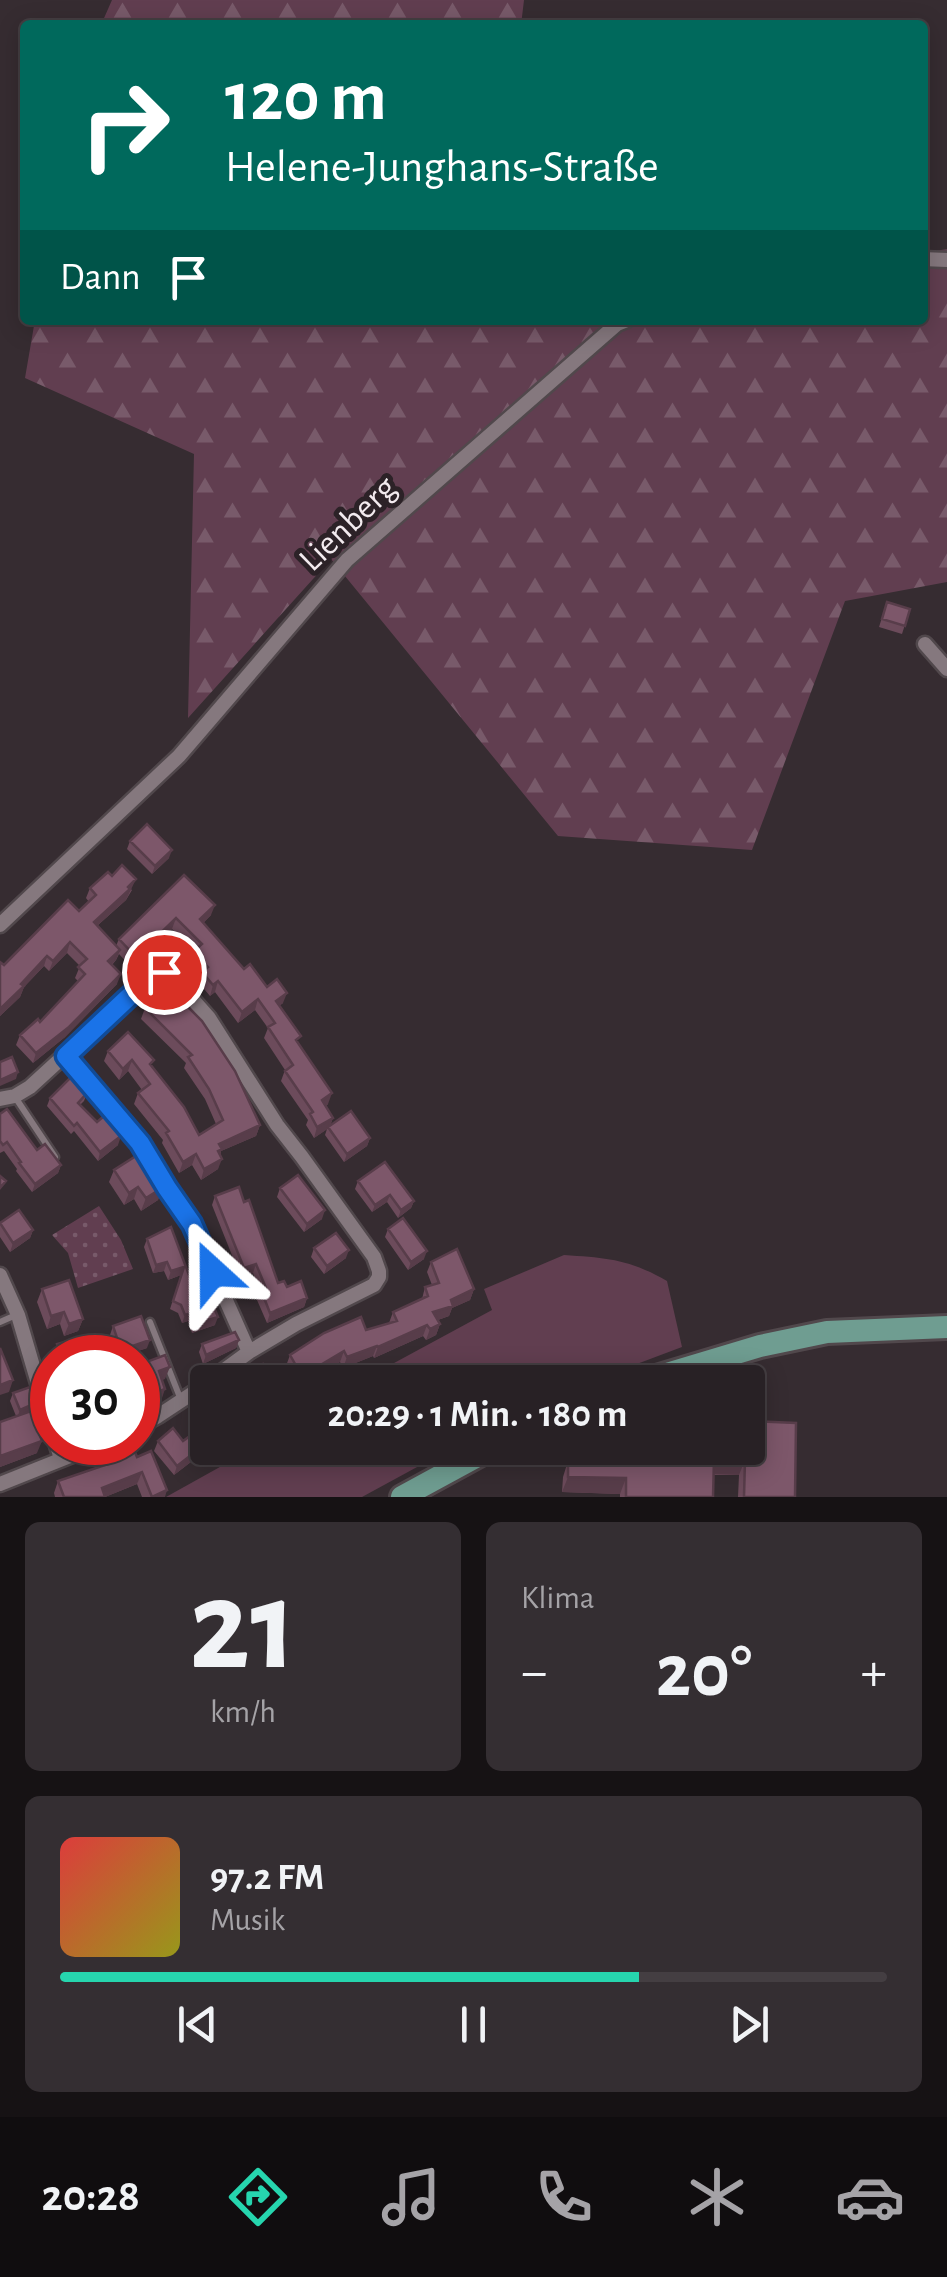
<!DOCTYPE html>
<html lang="de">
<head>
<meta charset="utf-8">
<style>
	:root { --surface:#282125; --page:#342e32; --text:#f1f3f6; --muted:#a5a3a7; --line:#443e42; --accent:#26d5ae }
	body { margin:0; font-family:"Alegreya Sans",sans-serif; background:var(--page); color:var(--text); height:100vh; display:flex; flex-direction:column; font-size:38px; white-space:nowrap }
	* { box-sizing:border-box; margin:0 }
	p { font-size:32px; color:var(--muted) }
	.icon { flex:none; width:55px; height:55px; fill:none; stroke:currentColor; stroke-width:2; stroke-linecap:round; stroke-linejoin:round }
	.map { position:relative; height:1497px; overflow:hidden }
	.panel { display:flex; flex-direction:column; gap:25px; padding:25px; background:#161214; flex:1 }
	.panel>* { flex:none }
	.hud { position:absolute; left:20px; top:20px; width:908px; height:305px; border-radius:10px; box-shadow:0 5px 25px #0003,0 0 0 2px var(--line); background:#00695c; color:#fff; overflow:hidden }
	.speed { position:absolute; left:30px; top:1335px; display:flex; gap:20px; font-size:50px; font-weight:700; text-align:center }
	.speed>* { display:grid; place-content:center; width:130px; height:130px; border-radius:50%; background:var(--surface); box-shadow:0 5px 25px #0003,0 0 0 2px var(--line); line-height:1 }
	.speed .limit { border:15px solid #d22; background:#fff; color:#111 }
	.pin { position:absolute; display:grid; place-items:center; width:85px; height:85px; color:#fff; margin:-42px; border:5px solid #fff; border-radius:50%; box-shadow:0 2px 10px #0007 }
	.me { position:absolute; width:110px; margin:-55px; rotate:336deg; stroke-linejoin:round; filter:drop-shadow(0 0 8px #0008) }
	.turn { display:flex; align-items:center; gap:35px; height:210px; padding:0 40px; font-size:45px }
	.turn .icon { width:130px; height:130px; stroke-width:2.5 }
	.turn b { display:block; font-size:70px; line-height:85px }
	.then { display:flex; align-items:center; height:95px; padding:0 40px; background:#0003; gap:20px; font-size:38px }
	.big { font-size:75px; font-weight:600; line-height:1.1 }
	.panel .tile { flex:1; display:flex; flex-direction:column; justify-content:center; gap:15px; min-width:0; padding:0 35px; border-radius:15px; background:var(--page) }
	.panel .dial { align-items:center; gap:0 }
	.dial b { font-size:130px; line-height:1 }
	.song { display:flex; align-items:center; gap:30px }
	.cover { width:120px; height:120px; border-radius:15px; background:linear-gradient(135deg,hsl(0 70% 55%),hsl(60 70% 35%)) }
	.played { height:10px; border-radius:5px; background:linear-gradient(90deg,var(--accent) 70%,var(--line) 70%) }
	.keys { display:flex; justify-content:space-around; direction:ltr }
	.heat { display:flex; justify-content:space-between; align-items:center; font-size:55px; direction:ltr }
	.panel .tiles { flex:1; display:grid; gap:25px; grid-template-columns:1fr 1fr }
	.tile:last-child { grid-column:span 2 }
	.trip { position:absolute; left:190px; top:1365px; width:575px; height:100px; border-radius:10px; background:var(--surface); box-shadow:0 5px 25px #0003,0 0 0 2px var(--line); font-weight:600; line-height:100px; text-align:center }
	.dock { display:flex; height:160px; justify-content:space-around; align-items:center; background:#100d0f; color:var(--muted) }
	.dock .icon { width:70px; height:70px }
	.dock .active { color:var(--accent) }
	.dock b { font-size:45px; color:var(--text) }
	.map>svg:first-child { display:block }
	.grass { fill:#613e50 }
	.forest { fill:url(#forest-firs) }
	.park { fill:url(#park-dots) }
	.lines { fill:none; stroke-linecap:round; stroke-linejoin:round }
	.lane-casing { stroke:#51484c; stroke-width:11 }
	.street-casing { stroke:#51484c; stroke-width:19 }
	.primary-casing { stroke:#51484c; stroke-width:28 }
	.lane { stroke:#85787e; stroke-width:6 }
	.street { stroke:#85787e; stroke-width:14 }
	.primary { stroke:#6f9d91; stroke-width:22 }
	.wall { fill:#6c4b5b }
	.shaded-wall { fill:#583d4a }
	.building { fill:#7d576a; stroke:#583d4a; stroke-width:2.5 }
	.route-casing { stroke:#114b97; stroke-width:25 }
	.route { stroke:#1a73e8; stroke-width:18 }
	.labels { text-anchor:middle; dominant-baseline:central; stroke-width:10; stroke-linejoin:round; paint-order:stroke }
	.street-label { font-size:35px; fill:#f3ebef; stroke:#2c2227 }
</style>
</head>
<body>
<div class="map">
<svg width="947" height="1497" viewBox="0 0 947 1497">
	<defs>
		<pattern id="forest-firs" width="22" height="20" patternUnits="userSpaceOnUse" patternTransform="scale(2.5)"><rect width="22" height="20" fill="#613e50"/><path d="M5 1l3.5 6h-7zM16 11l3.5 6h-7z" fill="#785a6a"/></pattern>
		<pattern id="park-dots" width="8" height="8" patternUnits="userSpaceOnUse" patternTransform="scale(2.5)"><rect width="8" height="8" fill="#613e50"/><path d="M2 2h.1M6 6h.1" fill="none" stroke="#785a6a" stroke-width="1.8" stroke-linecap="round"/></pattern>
	</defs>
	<rect width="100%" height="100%" fill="#362c31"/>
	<path class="grass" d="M564,1255C607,1258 629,1259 667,1281L682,1347L589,1382H359L492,1310L484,1289Z
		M254,1448H452L362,1497H166Z"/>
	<path class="forest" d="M112,0H524L521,25H101Z
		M947,249V582L845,601L752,850L558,836L331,559L188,718L194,454L25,378L35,320H922L923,253Z"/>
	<path class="park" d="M99,1206L121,1240L133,1269L78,1288L68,1253L52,1235Z"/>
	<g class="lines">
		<defs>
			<path id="lane" d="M15,1097L55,1157
				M0,1322L16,1315
				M150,1322L181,1400"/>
			<path id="street" d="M922,259L947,260
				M925,644L947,669
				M0,925L179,756L347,560L617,324L627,320
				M66,1056L140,1143L167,1189L192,1224L249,1352
				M0,1099L15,1096L30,1087L150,977L164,972L171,975L209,1018L277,1125L302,1157L374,1257L379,1271V1277L374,1285L296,1324L249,1352L208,1382
				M0,1275L18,1315L52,1431
				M138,1427L158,1416L208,1383
				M56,1442L61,1459
				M0,1484L105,1442"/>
			<path id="primary" d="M640,1382L760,1346L827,1332L947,1327
				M402,1497L492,1448"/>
		</defs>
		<use href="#lane" class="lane-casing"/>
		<use href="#street" class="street-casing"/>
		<use href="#primary" class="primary-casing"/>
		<use href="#lane" class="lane"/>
		<use href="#street" class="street"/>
		<use href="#primary" class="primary"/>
	</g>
	<path class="wall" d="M887,602L910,609L902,634L879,627Z
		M130,841L169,858L152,874L127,849Z
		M184,875L211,915L203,923L244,969L267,987L283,1003L279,1006L328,1104L326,1106L333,1118L330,1126L370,1138L367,1146L344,1162L325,1135L327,1129L314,1138L306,1125L308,1120L281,1081L285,1070L264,1038L268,1028L255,1010L238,1023L215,992L210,996L199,983L202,975L190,961L195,951L172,929L132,968L119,954L116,960L112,965L117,984L65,1037L33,1063L16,1045L20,1035L40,1022L78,981L75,978L80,966L67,953L49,971L44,966L24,987L20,997L0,1016V962L4,965L79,911L89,902L86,898L90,888L112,876L132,890L126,900L97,926L116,946L119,939Z
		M145,1008L260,1125L256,1136L221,1151L218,1169L201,1180L192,1165L179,1173L162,1143L163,1140L134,1104L138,1093L142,1090L128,1071L119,1080L104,1061L108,1051L152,1066L199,1135L216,1124L205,1099L184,1068L186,1063L141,1019Z
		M87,1093L84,1101L80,1105L118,1145L98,1161L74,1131L71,1134L47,1106L50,1098Z
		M0,1114L37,1150L61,1165L58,1173L32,1192L16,1171L17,1169L4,1151L0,1153Z
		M144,1168L162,1188L158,1200L141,1211L134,1199L124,1205L109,1182L114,1170Z
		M358,1181L414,1201L411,1208L398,1218L387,1202L372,1212L355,1189Z
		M280,1188L322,1219L304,1232L277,1197Z
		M215,1196L244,1202L278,1283L307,1298L304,1307L267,1323L257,1300L260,1292L253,1273L241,1278L212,1205Z
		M0,1223L33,1230L30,1238L10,1252L0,1237Z
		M388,1229L424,1259L408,1270L385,1237Z
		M147,1239L192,1283L215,1325L192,1333L188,1321L182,1323L178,1313L170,1309L181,1275L168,1280L164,1271L153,1273L144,1247Z
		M314,1248L346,1258L324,1274L311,1257Z
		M431,1262L474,1289L470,1300L452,1308L449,1316L438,1320L440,1324L436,1335L426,1340L423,1336L374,1358L373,1356L343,1368L340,1362L305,1382H296L286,1366L290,1355L389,1323L393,1312L422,1299L425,1287L432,1285L427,1272Z
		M42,1289L83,1319L78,1331L64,1336L60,1324L47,1329L37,1302Z
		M113,1326L147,1348L117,1358L110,1335Z
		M239,1340L236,1348L203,1364L199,1352L202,1344Z
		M57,1344L87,1358H56L54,1352Z
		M13,1393L36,1403L32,1412L37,1453L0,1467V1422L16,1416L10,1401Z
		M208,1407V1448H209L174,1475L154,1451L158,1441H183L205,1425L201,1419L205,1410Z
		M674,1448H748L795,1497H738L739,1475H714L713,1497H620V1494L562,1492L563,1477L568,1461L674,1464Z
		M103,1452L137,1457L165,1497H142L137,1484L105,1497H55L54,1493L58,1481L99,1467L98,1464Z"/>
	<path class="shaded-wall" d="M172,850L169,858L152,874L155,866Z
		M136,879L126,900L90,932L94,922Z
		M215,905L211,915L197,930L200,919Z
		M176,918L172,929L132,968L136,957Z
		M70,942L67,953L49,971L53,961Z
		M120,950L116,960L105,971L108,961Z
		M47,956L44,966L24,987L20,997L0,1016V1009L21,984Z
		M121,974L117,984L65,1037L33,1063L36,1053Z
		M218,981L215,992L210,996L213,985Z
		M287,993L283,1003L272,1011L276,1001Z
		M258,999L255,1010L238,1023L242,1012Z
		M132,1060L128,1071L119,1080L123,1069Z
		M18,1072L16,1079L0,1086V1080Z
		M332,1093L328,1104L318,1111L322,1100Z
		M333,1118L329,1128L314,1138L317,1127Z
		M260,1125L256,1136L221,1151L219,1159V1144Z
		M121,1136L118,1145L98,1161L100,1152Z
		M370,1138L367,1146L344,1162L347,1154Z
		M196,1154L192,1165L179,1173L183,1162Z
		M222,1159L218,1169L201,1180L204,1169Z
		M61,1165L58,1173L32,1192L35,1184Z
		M138,1187L134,1199L124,1205L129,1193Z
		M162,1188L158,1200L141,1211L146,1198Z
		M390,1195L387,1202L372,1212L375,1205Z
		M414,1201L411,1208L398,1218L401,1210Z
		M325,1210L322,1219L304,1232L307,1224Z
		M33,1230L30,1238L10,1252L13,1243Z
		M349,1250L346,1258L324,1274L327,1266Z
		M427,1251L424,1259L408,1270L411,1262Z
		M167,1262L164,1271L153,1273L156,1265Z
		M256,1264L253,1273L241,1278L244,1268Z
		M184,1267L181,1275L168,1280L171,1271Z
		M474,1289L470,1300L452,1308L449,1316L429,1323L433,1312L451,1300Z
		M307,1298L304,1307L267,1323L270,1313Z
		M64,1312L60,1324L47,1329L51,1316Z
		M191,1313L188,1321L182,1323L185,1315Z
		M218,1317L215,1325L192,1333L195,1324Z
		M83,1319L78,1331L64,1336L69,1324Z
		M440,1324L436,1335L426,1340L430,1329Z
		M427,1325L423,1336L374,1358L378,1347Z
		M150,1340L147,1348L118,1358L121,1350Z
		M239,1340L236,1348L203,1364L206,1355Z
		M377,1346L373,1356L343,1368L347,1357Z
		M344,1351L340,1362L305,1382H300L302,1376Z
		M170,1367L165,1379L154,1384L159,1371Z
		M13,1380L9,1392L0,1395V1385Z
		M165,1389L161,1401L138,1410V1400Z
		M36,1403L33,1412L17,1418L20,1410Z
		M42,1441L37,1453L0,1467V1456Z
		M208,1442V1448H209L174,1475L177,1466Z
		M714,1459L745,1460L739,1475L709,1474Z
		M142,1472L137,1484L105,1497H98L102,1488Z
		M568,1477L626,1478L620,1494L562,1492Z
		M167,1490L165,1497H152Z"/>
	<path class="building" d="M887,602L910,609L905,626L882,619Z
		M147,824L172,850L155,866L130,841Z
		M122,865L136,879L128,887L130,889L94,922L120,950L108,961L121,974L69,1027L36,1053L20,1035L38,1019L40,1022L85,974L78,967L87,959L70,942L53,961L47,956L21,984L24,986L0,1009V962L4,965L68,900L79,911L96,895L90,888L108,872L112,876Z
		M184,875L215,905L200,919L244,969L250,964L267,987L277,979L287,993L276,1001L301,1036L296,1040L332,1093L322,1100L333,1118L317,1127L310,1114L313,1112L285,1071L293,1065L268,1027L275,1023L258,999L242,1012L218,981L213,985L202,972L208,967L194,951L202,944L176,918L136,957L119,939Z
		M167,986L202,1021L235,1071L260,1125L219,1144L222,1149L218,1151L222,1159L204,1169L196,1154L183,1162L166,1133L169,1131L138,1093L150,1084L132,1060L123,1069L108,1051L128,1032L154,1060L150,1064L184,1107L199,1135L223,1120L209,1089L188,1057L192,1055L145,1008Z
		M12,1057L18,1072L0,1080V1062Z
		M72,1076L87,1093L78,1103L97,1122L104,1116L121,1136L100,1152L77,1123L74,1126L50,1098Z
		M7,1109L37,1150L45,1144L61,1165L35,1184L19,1163L21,1162L7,1142L3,1145L0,1141V1114Z
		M351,1111L370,1138L347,1154L328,1127Z
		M136,1156L144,1168L148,1166L162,1188L146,1198L138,1187L129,1193L114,1170Z
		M385,1162L414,1201L401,1210L390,1195L375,1205L358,1181Z
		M298,1175L325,1210L307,1224L280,1188Z
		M0,1176L6,1181L0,1188Z
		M239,1187L244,1202L249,1200L278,1283L284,1281L287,1287L301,1281L307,1298L270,1313L261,1290L266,1288L256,1264L244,1268L215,1196Z
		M19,1210L33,1230L13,1243L0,1223Z
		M403,1218L427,1251L411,1262L388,1229Z
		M171,1227L192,1283L197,1281L201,1290L206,1288L218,1317L195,1324L191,1313L185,1315L181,1305L173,1301L184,1267L171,1271L167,1262L156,1265L147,1239Z
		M336,1233L349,1250L327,1266L314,1248Z
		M457,1249L474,1289L451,1300L453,1306L433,1312L440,1324L430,1329L427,1325L378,1347L377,1346L347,1357L344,1351L302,1376L290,1355L324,1333L361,1317L366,1330L397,1321L393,1312L428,1296L425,1287L439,1283L431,1262Z
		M69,1280L83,1319L69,1324L64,1312L51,1316L42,1289Z
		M141,1316L150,1340L121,1350L113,1326Z
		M235,1332L239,1340L206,1355L202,1344Z
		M81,1337L87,1358H61L57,1344Z
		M0,1348L13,1380L0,1385Z
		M165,1355L170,1367L159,1371L165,1389L138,1400V1365Z
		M263,1364L276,1382H240Z
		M30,1387L36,1403L20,1410L13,1393Z
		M31,1411L42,1441L0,1456V1422Z
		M748,1421L796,1423L795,1497H744L745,1460L714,1459L713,1497H626V1478L568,1477V1461L679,1464L680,1448H748Z
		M208,1423V1442L177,1466L158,1441L173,1428L183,1441Z
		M127,1442H131L137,1457L151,1451L167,1490L152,1497L142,1472L102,1488L105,1497H64L58,1481L108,1464L103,1452Z"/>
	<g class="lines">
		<defs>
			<path id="route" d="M164,972L150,977L66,1056L140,1143L167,1188L192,1224L213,1272"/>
		</defs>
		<use href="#route" class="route-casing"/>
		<use href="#route" class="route"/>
	</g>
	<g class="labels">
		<g class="street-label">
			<text transform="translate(348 524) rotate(-44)">Lienberg</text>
		</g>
	</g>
</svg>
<div class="speed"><div class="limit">30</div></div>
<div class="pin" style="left:164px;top:972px;background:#d93025"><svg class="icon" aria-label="arrive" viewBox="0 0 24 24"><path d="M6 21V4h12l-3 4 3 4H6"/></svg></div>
<svg class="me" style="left:213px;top:1272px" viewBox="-20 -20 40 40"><path d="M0-17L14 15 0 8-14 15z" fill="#1a73e8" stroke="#fff" stroke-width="4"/></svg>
<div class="trip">20:29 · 1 Min. · 180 m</div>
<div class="hud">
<div class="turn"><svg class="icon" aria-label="right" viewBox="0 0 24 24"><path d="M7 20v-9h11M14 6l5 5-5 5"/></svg><div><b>120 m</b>Helene-Junghans-Straße</div></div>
<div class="then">Dann<svg class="icon" aria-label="arrive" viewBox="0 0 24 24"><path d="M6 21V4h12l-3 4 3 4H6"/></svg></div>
</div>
</div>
<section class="panel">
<div class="tiles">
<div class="tile dial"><b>21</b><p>km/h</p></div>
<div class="tile"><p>Klima</p>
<div class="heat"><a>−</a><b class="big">20°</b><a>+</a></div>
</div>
<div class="tile">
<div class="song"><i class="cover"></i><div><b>97.2 FM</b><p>Musik</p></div></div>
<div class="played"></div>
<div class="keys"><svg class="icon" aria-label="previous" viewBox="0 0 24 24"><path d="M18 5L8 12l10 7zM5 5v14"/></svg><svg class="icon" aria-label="pause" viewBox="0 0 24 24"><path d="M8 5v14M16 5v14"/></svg><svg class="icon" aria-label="next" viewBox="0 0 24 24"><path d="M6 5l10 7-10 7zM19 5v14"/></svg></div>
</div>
</div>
</section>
<nav class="dock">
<b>20:28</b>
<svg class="icon active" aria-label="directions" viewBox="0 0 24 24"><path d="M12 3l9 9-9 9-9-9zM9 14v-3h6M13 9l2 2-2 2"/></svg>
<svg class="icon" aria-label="music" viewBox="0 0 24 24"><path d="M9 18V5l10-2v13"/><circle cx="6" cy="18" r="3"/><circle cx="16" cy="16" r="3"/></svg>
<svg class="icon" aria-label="phone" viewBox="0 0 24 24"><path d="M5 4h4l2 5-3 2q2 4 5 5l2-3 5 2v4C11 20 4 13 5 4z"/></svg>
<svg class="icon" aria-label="climate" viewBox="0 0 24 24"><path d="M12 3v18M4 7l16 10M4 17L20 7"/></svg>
<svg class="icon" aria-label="car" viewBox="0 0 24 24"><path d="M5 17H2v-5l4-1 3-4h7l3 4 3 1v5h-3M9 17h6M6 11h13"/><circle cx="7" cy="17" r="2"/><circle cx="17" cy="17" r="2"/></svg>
</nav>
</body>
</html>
